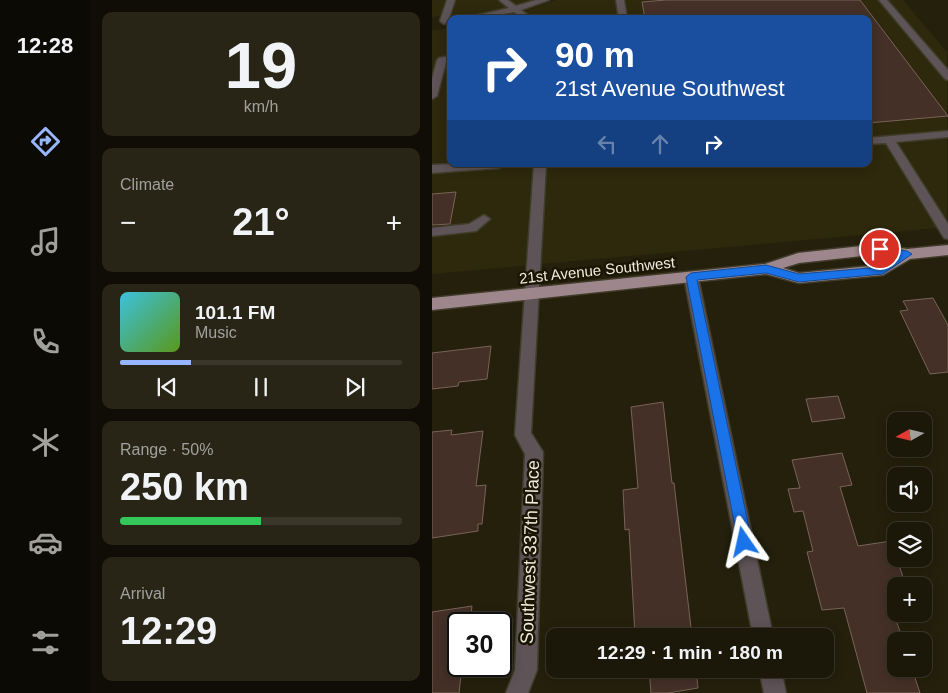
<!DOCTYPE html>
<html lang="en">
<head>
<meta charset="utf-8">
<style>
	:root { --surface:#1b1809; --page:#282517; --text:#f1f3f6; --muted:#a0a09c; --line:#39372a; --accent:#97b6fd }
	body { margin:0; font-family:Helvetica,sans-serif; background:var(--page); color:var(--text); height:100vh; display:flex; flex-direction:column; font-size:19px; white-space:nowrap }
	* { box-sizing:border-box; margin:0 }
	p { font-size:16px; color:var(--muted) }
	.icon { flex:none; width:28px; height:28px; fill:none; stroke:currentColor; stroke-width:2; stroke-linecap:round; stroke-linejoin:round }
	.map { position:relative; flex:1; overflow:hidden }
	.drawer { display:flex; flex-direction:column; gap:12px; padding:12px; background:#0f0d05; width:342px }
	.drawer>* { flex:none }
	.hud { position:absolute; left:15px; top:15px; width:425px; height:152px; border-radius:10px; box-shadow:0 2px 12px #0003,0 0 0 1px var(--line); background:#1a4fa0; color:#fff; overflow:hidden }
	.needle { width:32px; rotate:262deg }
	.buttons { position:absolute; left:455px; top:412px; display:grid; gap:10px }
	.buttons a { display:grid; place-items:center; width:45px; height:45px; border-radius:10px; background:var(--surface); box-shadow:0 2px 12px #0003,0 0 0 1px var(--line); font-size:25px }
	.speed { position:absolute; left:15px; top:612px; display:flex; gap:10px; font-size:25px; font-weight:700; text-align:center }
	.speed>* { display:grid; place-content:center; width:65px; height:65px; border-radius:50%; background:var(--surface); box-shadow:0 2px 12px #0003,0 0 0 1px var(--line); line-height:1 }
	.speed .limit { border:2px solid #111; border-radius:8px; background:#fff; color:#111 }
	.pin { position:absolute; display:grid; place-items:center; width:42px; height:42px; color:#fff; margin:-21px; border:2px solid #fff; border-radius:50%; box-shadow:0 1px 5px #0007 }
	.me { position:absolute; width:55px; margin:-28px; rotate:349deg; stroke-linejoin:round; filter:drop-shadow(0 0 4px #0008) }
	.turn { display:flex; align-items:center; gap:18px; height:105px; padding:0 25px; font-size:22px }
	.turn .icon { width:65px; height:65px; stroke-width:2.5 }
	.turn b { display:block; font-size:35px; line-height:42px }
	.lanes { display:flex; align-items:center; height:48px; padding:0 25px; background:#0003; justify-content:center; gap:25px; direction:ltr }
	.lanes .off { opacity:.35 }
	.big { font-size:38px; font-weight:700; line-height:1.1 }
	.drawer .widget { flex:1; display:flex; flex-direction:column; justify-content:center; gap:8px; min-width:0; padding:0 18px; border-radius:10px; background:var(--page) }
	.drawer .dial { align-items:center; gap:0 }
	.dial b { font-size:65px; line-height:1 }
	.song { display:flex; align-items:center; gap:15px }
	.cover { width:60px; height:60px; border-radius:8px; background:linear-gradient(135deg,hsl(190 70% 55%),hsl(90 70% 35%)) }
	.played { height:5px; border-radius:2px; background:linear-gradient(90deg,var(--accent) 25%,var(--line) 25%) }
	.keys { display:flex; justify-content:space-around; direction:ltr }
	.heat { display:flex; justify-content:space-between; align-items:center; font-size:28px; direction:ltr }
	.charge { height:8px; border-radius:4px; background:linear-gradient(90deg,#34c759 50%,var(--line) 0) }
	.trip { position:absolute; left:114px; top:628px; width:288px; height:50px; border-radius:10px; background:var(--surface); box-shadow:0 2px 12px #0003,0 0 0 1px var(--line); font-weight:700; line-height:50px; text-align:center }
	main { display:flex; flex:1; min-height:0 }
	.tab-bar { display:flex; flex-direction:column; width:90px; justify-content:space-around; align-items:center; background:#0b0a04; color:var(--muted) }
	.tab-bar .icon { width:35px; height:35px }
	.tab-bar .current { color:var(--accent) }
	.tab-bar b { font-size:22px; color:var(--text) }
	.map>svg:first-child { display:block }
	.built { fill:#2e280c }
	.building { fill:#443027; stroke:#796358 }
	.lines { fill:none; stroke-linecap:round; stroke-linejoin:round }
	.minor-casing { stroke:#403c2a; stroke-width:3 }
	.major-casing { stroke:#403c2a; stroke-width:3 }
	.minor { fill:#5e5356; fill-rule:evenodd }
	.major { fill:#9d868c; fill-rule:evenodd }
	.route { fill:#1a73e8; stroke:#114b97 }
	.labels { text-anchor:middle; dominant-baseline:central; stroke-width:5; stroke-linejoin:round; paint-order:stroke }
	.street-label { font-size:15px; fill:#eeebdf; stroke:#1b1604 }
	.near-street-label { font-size:18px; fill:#eeebdf; stroke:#1b1604 }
</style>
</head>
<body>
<main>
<nav class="tab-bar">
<b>12:28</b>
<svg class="icon current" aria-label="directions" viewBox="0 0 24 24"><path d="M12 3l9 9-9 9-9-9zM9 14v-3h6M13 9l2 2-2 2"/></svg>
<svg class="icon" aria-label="music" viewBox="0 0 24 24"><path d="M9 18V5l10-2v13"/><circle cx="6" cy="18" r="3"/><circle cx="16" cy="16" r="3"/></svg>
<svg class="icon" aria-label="phone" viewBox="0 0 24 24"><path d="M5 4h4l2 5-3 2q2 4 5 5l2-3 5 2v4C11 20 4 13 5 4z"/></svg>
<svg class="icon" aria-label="climate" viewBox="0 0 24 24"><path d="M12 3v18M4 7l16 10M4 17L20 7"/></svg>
<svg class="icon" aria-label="car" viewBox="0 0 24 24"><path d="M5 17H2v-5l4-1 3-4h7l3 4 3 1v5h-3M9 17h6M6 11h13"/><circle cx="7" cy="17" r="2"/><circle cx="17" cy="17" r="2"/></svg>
<svg class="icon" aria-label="filters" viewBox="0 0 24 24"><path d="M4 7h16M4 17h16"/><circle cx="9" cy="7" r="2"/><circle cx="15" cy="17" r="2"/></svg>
</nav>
<section class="drawer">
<div class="widget dial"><b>19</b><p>km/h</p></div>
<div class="widget"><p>Climate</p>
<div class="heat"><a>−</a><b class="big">21°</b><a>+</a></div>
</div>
<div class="widget">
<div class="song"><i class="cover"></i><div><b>101.1 FM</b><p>Music</p></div></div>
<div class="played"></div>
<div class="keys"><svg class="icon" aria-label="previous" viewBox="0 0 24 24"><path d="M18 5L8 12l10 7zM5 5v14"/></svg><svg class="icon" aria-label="pause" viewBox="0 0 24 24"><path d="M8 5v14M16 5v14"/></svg><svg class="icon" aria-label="next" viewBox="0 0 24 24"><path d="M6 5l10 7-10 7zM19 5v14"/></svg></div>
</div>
<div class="widget"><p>Range · 50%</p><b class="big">250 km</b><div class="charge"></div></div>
<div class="widget"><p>Arrival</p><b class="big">12:29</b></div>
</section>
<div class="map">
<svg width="516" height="693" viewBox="0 0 516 693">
	<rect width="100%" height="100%" fill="#24200c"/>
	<path class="built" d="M0,0H113L40,18L36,13L0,17Z
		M124,0H471L515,52V227L0,274V30L19,28V164H436V19H70Z"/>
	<path class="building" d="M234,0H428L516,116L436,123V19H213L210,2Z
		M24,192L18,224L0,225V194Z
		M501,298L516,325V372L498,374L468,311L476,310L471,301Z
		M59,346L55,379L27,382L26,386L0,389V353Z
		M406,396L413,418L380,422L374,399Z
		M231,402L240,483H242L260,636H203L197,529L193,530L191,490L206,488L199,407Z
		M20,430L19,435L51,431L44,486L54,485L50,524H46V531L0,538V432Z
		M410,453L420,485L408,487L426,546L459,541L474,586H464V591L455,592L471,641H464V669H480L488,693H435L412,608L390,610L375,552L381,551L371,511L362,512L356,489L368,488L360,460Z
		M40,606L38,624H26V666H30L27,693H0V612Z
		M217,669H264L266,688L236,693H219Z"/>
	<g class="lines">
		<defs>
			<path id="minor" d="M15,0H23L16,21L12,24L8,21Z
				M67,0H76L84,6L104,0H117L89,10L101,19H91L82,12L49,19H29L77,8Z
				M184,0H192L195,19H187Z
				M447,0H455L516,70V80L513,79Z
				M19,56V62H14L5,96L0,99V79L5,60L7,58Z
				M516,131V137L464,142L516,224V239L512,238L454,143L436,144V138Z
				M22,164H73L67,168L0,173V165Z
				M102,164H114L99,433L111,452L105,670L96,693H74L83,670L93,454L83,435Z
				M52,215L58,219L44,231L0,236V228L37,224Z
				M259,272L264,273L266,277L341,636H321L252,277L254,273Z
				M327,669H349L354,693H332Z"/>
			<path id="major" d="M448,244L475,249L516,245V255L478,259L451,275L367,283L334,274L0,310V298L333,264L366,253ZM448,254L462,256L448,265L367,273L351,268L367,263Z"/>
		</defs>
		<use href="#minor" class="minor-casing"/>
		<use href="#major" class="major-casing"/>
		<use href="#minor" class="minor"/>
		<use href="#major" class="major"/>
	</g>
	<path class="route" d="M448,246L475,251L480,254L451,274L367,282L334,273L265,280L320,542L317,547L312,549L307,547L254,277L259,273L334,265L367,274L449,267L465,256L444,252L443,249Z"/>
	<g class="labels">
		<g class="street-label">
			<text transform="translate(165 270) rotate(-6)">21st Avenue Southwest</text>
		</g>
		<g class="near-street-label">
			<text transform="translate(98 552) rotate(-88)">Southwest 337th Place</text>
		</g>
	</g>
</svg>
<div class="buttons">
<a><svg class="needle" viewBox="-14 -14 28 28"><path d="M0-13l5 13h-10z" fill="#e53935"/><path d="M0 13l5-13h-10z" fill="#a0a09c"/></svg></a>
<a><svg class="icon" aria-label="sound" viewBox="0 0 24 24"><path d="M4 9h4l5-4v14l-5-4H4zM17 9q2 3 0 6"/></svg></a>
<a><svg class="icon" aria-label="layers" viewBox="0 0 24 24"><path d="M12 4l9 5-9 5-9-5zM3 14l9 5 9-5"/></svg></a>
<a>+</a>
<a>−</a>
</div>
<div class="speed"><div class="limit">30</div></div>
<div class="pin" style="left:448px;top:249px;background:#d93025"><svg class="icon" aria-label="arrive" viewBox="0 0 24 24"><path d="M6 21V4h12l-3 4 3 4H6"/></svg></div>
<svg class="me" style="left:312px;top:542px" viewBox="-20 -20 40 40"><path d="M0-17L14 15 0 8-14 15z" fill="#1a73e8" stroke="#fff" stroke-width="4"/></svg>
<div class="trip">12:29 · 1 min · 180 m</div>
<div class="hud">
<div class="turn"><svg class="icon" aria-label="right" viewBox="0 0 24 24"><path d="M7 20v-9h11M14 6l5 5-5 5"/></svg><div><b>90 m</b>21st Avenue Southwest</div></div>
<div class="lanes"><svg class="icon off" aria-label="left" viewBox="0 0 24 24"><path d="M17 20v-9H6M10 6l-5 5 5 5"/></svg><svg class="icon off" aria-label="ahead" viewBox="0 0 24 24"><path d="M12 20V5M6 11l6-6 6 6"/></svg><svg class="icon" aria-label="right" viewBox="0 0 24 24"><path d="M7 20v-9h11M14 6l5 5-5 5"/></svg></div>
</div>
</div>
</main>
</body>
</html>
